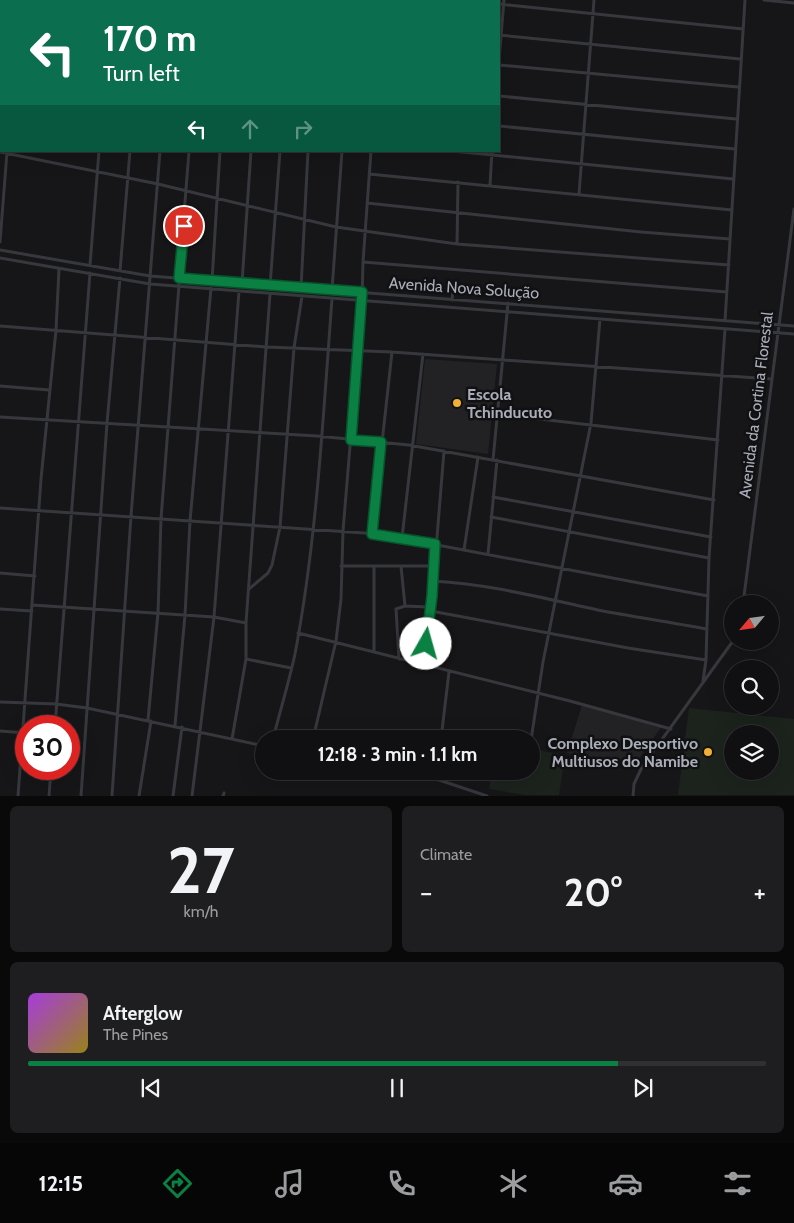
<!DOCTYPE html>
<html lang="en">
<head>
<meta charset="utf-8">
<style>
	:root { --surface:#101012; --page:#1e1e20; --text:#f1f3f6; --muted:#9c9d9f; --line:#303032; --accent:#0b8043 }
	body { margin:0; font-family:Cabin,sans-serif; background:var(--page); color:var(--text); height:100vh; display:flex; flex-direction:column; font-size:19px; white-space:nowrap }
	* { box-sizing:border-box; margin:0 }
	p { font-size:16px; color:var(--muted) }
	.icon { flex:none; width:28px; height:28px; fill:none; stroke:currentColor; stroke-width:2; stroke-linecap:round; stroke-linejoin:round }
	.map { position:relative; height:796px; overflow:hidden }
	.panel { display:flex; flex-direction:column; gap:10px; padding:10px; background:#09090a; flex:1 }
	.panel>* { flex:none }
	.banner { position:absolute; left:0px; top:0px; width:500px; height:152px; box-shadow:0 5px 20px #0002,0 0 0 1px var(--line); background:#0b6e4f; color:#fff; overflow:hidden }
	.needle { width:32px; rotate:241deg }
	.buttons { position:absolute; left:724px; top:595px; display:grid; gap:10px }
	.buttons a { display:grid; place-items:center; width:55px; height:55px; border-radius:50%; background:var(--surface); box-shadow:0 5px 20px #0002,0 0 0 1px var(--line); font-size:25px }
	.speed { position:absolute; left:15px; top:715px; display:flex; gap:10px; font-size:25px; font-weight:700; text-align:center }
	.speed>* { display:grid; place-content:center; width:65px; height:65px; border-radius:50%; background:var(--surface); box-shadow:0 5px 20px #0002,0 0 0 1px var(--line); line-height:1 }
	.speed .limit { border:8px solid #d22; background:#fff; color:#111 }
	.pin { position:absolute; display:grid; place-items:center; width:42px; height:42px; color:#fff; margin:-21px; border:2px solid #fff; border-radius:50%; box-shadow:0 1px 5px #0007 }
	.me { position:absolute; width:55px; margin:-28px; rotate:7deg; stroke-linejoin:round; filter:drop-shadow(0 0 4px #0008) }
	.turn { display:flex; align-items:center; gap:18px; height:105px; padding:0 20px; font-size:22px }
	.turn .icon { width:65px; height:65px; stroke-width:2.5 }
	.turn b { display:block; font-size:35px; line-height:42px }
	.lanes { display:flex; align-items:center; height:48px; padding:0 20px; background:#0003; justify-content:center; gap:25px; direction:ltr }
	.lanes .off { opacity:.35 }
	.big { font-size:38px; font-weight:800; line-height:1.1 }
	.panel .tile { flex:1; display:flex; flex-direction:column; justify-content:center; gap:8px; min-width:0; padding:0 18px; border-radius:8px; background:var(--page) }
	.panel .dial { align-items:center; gap:0 }
	.dial b { font-size:65px; line-height:1 }
	.song { display:flex; align-items:center; gap:15px }
	.cover { width:60px; height:60px; border-radius:8px; background:linear-gradient(135deg,hsl(280 70% 55%),hsl(50 70% 35%)) }
	.played { height:5px; border-radius:2px; background:linear-gradient(90deg,var(--accent) 80%,var(--line) 80%) }
	.keys { display:flex; justify-content:space-around; direction:ltr }
	.heat { display:flex; justify-content:space-between; align-items:center; font-size:28px; direction:ltr }
	.panel .tiles { flex:1; display:grid; gap:10px; grid-template-columns:1fr 1fr }
	.tile:last-child { grid-column:span 2 }
	.trip { position:absolute; left:255px; top:730px; width:285px; height:50px; border-radius:25px; background:var(--surface); box-shadow:0 5px 20px #0002,0 0 0 1px var(--line); font-weight:800; line-height:50px; text-align:center }
	.dock { display:flex; height:80px; justify-content:space-around; align-items:center; background:#060607; color:var(--muted) }
	.dock .icon { width:35px; height:35px }
	.dock .selected { color:var(--accent) }
	.dock b { font-size:22px; color:var(--text) }
	.map>svg:first-child { display:block }
	.built { fill:#222225 }
	.pitch { fill:#1c231d; fill-rule:evenodd }
	.lines { fill:none; stroke-linecap:round; stroke-linejoin:round }
	.minor { stroke:#37383d; stroke-width:3 }
	.route-casing { stroke:#07532c; stroke-width:12 }
	.route { stroke:#0b8043; stroke-width:9 }
	.poi-dot { fill:#f2b134; stroke:#111113; stroke-width:2 }
	.labels { text-anchor:middle; dominant-baseline:central; stroke-width:5; stroke-linejoin:round; paint-order:stroke }
	.street-label { font-size:16px; fill:#a8adb8; stroke:#111113 }
	.poi-label { font-size:16px; font-weight:bold; fill:#a8adb8; stroke:#111113; text-anchor:start }
</style>
</head>
<body>
<div class="map">
<svg width="794" height="796" viewBox="0 0 794 796">
	<rect width="100%" height="100%" fill="#161618"/>
	<path class="built" d="M425,359L497,364L488,454L416,444Z
		M582,705L662,726L634,766L567,753Z"/>
	<path class="pitch" d="M689,708L794,719V795H678ZM732,734H770V771H732Z
		M531,749L565,755L559,795H525L489,789L492,771H531Z"/>
	<g class="lines">
		<path class="minor" d="M190,0L202,1
			M459,0L471,1
			M764,0L794,3
			M18,1V0
			M110,1V0
			M141,1V0
			M171,1V0
			M233,1V0
			M261,1V0
			M290,1V0
			M319,1L320,0
			M353,1V0
			M382,1V0
			M411,1V0
			M499,4L743,29
			M499,35L740,59
			M0,59L1,60
			M499,61L504,0
			M499,65L738,87
			M499,96L736,119
			M499,126L735,149
			M452,151L733,179
			M0,152L158,184L336,227L457,244L729,265
			M369,174L732,210
			M490,185L492,151
			M579,194L594,0
			M367,203L641,232L730,239
			M0,242L7,152
			M457,244L458,182
			M0,250L150,276L794,326
			M0,258L150,284L794,334
			M363,262L727,292
			M90,265L99,151
			M120,271L130,151
			M179,278L189,151
			M212,281L220,151
			M242,283L251,151
			M270,286L280,151
			M301,288L308,151
			M332,290L342,151
			M452,300L454,282
			M725,321L745,0
			M0,326L266,347L392,352L772,379
			M0,386L49,390
			M497,414L718,440
			M0,417L317,436L409,445L714,500
			M493,460L508,303
			M493,497L711,537
			M0,508L379,534L708,596
			M491,517L709,558
			M372,534L392,352
			M402,538L423,354
			M464,550L478,457
			M488,554L497,460
			M341,566H433
			M374,566V652
			M401,566L405,606
			M0,573L35,576
			M433,581C489,584 543,598 598,610C634,617 670,622 706,629
			M249,589L268,573L272,565L280,527L294,348L302,296
			M743,604L794,209
			M32,605L214,617L246,623
			M0,609L32,611
			M298,633L570,701L671,729
			M246,659L291,668
			M399,659L396,609L405,606L428,607L431,611L628,648L706,660
			M423,665L431,611L444,451
			M703,681L706,660L709,558L725,329
			M0,702L56,704L87,708L264,746
			M148,720L158,613L161,519L179,285
			M175,725L185,615L190,521L211,288
			M55,726L90,273
			M0,731L26,733
			M232,739L246,659V623L270,294
			M273,739C280,711 289,682 295,654C317,538 323,417 332,299
			M313,739L336,641L341,599L343,531L362,301L363,262L371,151
			M441,739L449,672
			M531,740L543,662L591,423L600,319
			M390,771L439,780L487,796
			M439,780V771
			M18,796L41,479L56,330L59,269
			M49,796L51,769
			M81,796L107,423L120,278
			M112,796L131,516L160,151
			M139,796L151,721
			M173,796L182,727
			M192,796L214,617L239,291
			M223,796L224,793
			M633,796L634,784L642,767L733,641"/>
	</g>
	<g class="lines">
		<defs>
			<path id="route" d="M184,226L179,278L362,292L351,440L381,442L372,534L435,544L432,596L426,644"/>
		</defs>
		<use href="#route" class="route-casing"/>
		<use href="#route" class="route"/>
	</g>
	<g class="poi-dot">
		<circle cx="457" cy="403" r="5"/>
		<circle cx="708" cy="752" r="5"/>
	</g>
	<g class="labels">
		<g class="street-label">
			<text transform="translate(464 288) rotate(4)">Avenida Nova Solução</text>
			<text transform="translate(756 405) rotate(-83)">Avenida da Cortina Florestal</text>
		</g>
		<g class="poi-label">
			<text x="467" y="394">Escola<tspan x="467" dy="18">Tchinducuto</tspan></text>
			<text x="698" y="743" text-anchor="end">Complexo Desportivo<tspan x="698" dy="18">Multiusos do Namibe</tspan></text>
		</g>
	</g>
</svg>
<div class="buttons">
<a><svg class="needle" viewBox="-14 -14 28 28"><path d="M0-13l5 13h-10z" fill="#e53935"/><path d="M0 13l5-13h-10z" fill="#9c9d9f"/></svg></a>
<a><svg class="icon" aria-label="search" viewBox="0 0 24 24"><circle cx="10" cy="10" r="6"/><path d="M15 15l6 6"/></svg></a>
<a><svg class="icon" aria-label="layers" viewBox="0 0 24 24"><path d="M12 4l9 5-9 5-9-5zM3 14l9 5 9-5"/></svg></a>
</div>
<div class="speed"><div class="limit">30</div></div>
<div class="pin" style="left:184px;top:226px;background:#d93025"><svg class="icon" aria-label="arrive" viewBox="0 0 24 24"><path d="M6 21V4h12l-3 4 3 4H6"/></svg></div>
<svg class="me" style="left:426px;top:644px" viewBox="-20 -20 40 40"><circle r="19" fill="#fff"/><path d="M0-13L10 11 0 6-10 11z" fill="#0b8043"/></svg>
<div class="trip">12:18 · 3 min · 1.1 km</div>
<div class="banner">
<div class="turn"><svg class="icon" aria-label="left" viewBox="0 0 24 24"><path d="M17 20v-9H6M10 6l-5 5 5 5"/></svg><div><b>170 m</b>Turn left</div></div>
<div class="lanes"><svg class="icon" aria-label="left" viewBox="0 0 24 24"><path d="M17 20v-9H6M10 6l-5 5 5 5"/></svg><svg class="icon off" aria-label="ahead" viewBox="0 0 24 24"><path d="M12 20V5M6 11l6-6 6 6"/></svg><svg class="icon off" aria-label="right" viewBox="0 0 24 24"><path d="M7 20v-9h11M14 6l5 5-5 5"/></svg></div>
</div>
</div>
<section class="panel">
<div class="tiles">
<div class="tile dial"><b>27</b><p>km/h</p></div>
<div class="tile"><p>Climate</p>
<div class="heat"><a>−</a><b class="big">20°</b><a>+</a></div>
</div>
<div class="tile">
<div class="song"><i class="cover"></i><div><b>Afterglow</b><p>The Pines</p></div></div>
<div class="played"></div>
<div class="keys"><svg class="icon" aria-label="previous" viewBox="0 0 24 24"><path d="M18 5L8 12l10 7zM5 5v14"/></svg><svg class="icon" aria-label="pause" viewBox="0 0 24 24"><path d="M8 5v14M16 5v14"/></svg><svg class="icon" aria-label="next" viewBox="0 0 24 24"><path d="M6 5l10 7-10 7zM19 5v14"/></svg></div>
</div>
</div>
</section>
<nav class="dock">
<b>12:15</b>
<svg class="icon selected" aria-label="directions" viewBox="0 0 24 24"><path d="M12 3l9 9-9 9-9-9zM9 14v-3h6M13 9l2 2-2 2"/></svg>
<svg class="icon" aria-label="music" viewBox="0 0 24 24"><path d="M9 18V5l10-2v13"/><circle cx="6" cy="18" r="3"/><circle cx="16" cy="16" r="3"/></svg>
<svg class="icon" aria-label="phone" viewBox="0 0 24 24"><path d="M5 4h4l2 5-3 2q2 4 5 5l2-3 5 2v4C11 20 4 13 5 4z"/></svg>
<svg class="icon" aria-label="climate" viewBox="0 0 24 24"><path d="M12 3v18M4 7l16 10M4 17L20 7"/></svg>
<svg class="icon" aria-label="car" viewBox="0 0 24 24"><path d="M5 17H2v-5l4-1 3-4h7l3 4 3 1v5h-3M9 17h6M6 11h13"/><circle cx="7" cy="17" r="2"/><circle cx="17" cy="17" r="2"/></svg>
<svg class="icon" aria-label="filters" viewBox="0 0 24 24"><path d="M4 7h16M4 17h16"/><circle cx="9" cy="7" r="2"/><circle cx="15" cy="17" r="2"/></svg>
</nav>
</body>
</html>
